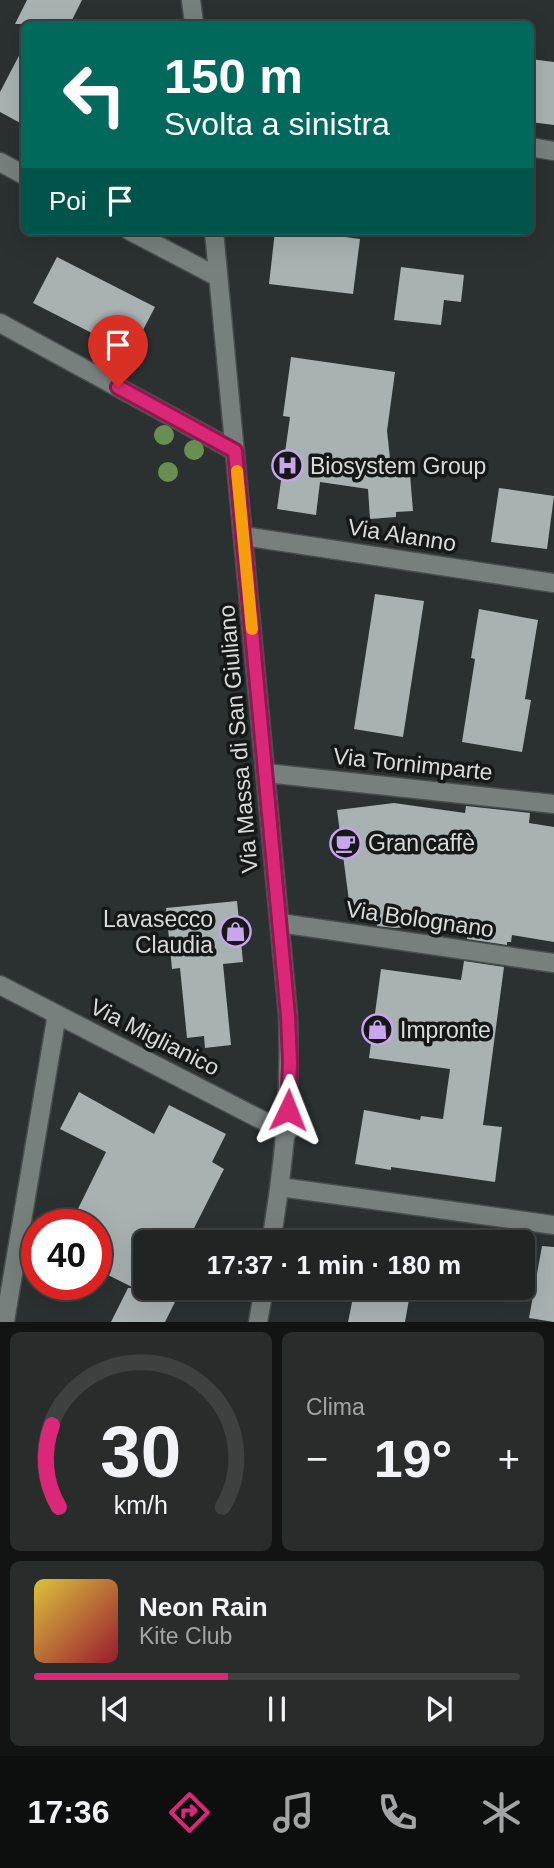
<!DOCTYPE html>
<html lang="it">
<head>
<meta charset="utf-8">
<style>
	:root { --surface:#202524; --page:#282d2c; --text:#f1f3f6; --muted:#a2a5a6; --line:#3d4241; --accent:#db2777 }
	body { margin:0; font-family:Arial,sans-serif; background:var(--page); color:var(--text); height:100vh; display:flex; flex-direction:column; font-size:26px; white-space:nowrap }
	* { box-sizing:border-box; margin:0 }
	p { font-size:23px; color:var(--muted) }
	.icon { flex:none; width:38px; height:38px; fill:none; stroke:currentColor; stroke-width:2; stroke-linecap:round; stroke-linejoin:round }
	.map { position:relative; height:1322px; overflow:hidden }
	.panel { display:flex; flex-direction:column; gap:10px; padding:10px; background:#121414; flex:1 }
	.panel>* { flex:none }
	.guide { position:absolute; left:21px; top:21px; width:513px; height:214px; border-radius:10px; box-shadow:0 7px 28px #0002,0 0 0 2px var(--line); background:#00695c; color:#fff; overflow:hidden }
	.speed { position:absolute; left:21px; top:1209px; display:flex; gap:14px; font-size:35px; font-weight:700; text-align:center }
	.speed>* { display:grid; place-content:center; width:91px; height:91px; border-radius:50%; background:var(--surface); box-shadow:0 7px 28px #0002,0 0 0 2px var(--line); line-height:1 }
	.speed .limit { border:10px solid #d22; background:#fff; color:#111 }
	.pin { position:absolute; display:grid; place-items:center; width:60px; height:60px; color:#fff; margin:-72px -30px; border-radius:50% 50% 50% 0; rotate:-45deg; box-shadow:0 0 7px #0007 }
	.pin .icon { rotate:45deg }
	.me { position:absolute; width:77px; margin:-38px; rotate:2deg; stroke-linejoin:round; filter:drop-shadow(0 0 5px #0008) }
	.turn { display:flex; align-items:center; gap:24px; height:147px; padding:0 28px; font-size:32px }
	.turn .icon { width:91px; height:91px; stroke-width:2.5 }
	.turn b { display:block; font-size:49px; line-height:60px }
	.then { display:flex; align-items:center; height:66px; padding:0 28px; background:#0003; gap:14px; font-size:26px }
	.big { font-size:52px; font-weight:600; line-height:1.1 }
	.panel .card { flex:1; display:flex; flex-direction:column; justify-content:center; gap:10px; min-width:0; padding:0 24px; border-radius:10px; background:var(--page) }
	.panel .dial { align-items:center; gap:0 }
	.dial svg { height:182px; overflow:visible; fill:none; stroke:var(--line); stroke-width:7; stroke-linecap:round; text-anchor:middle }
	.dial text { fill:var(--text); stroke:none }
	.song { display:flex; align-items:center; gap:21px }
	.cover { width:84px; height:84px; border-radius:10px; background:linear-gradient(135deg,hsl(50 70% 55%),hsl(350 70% 35%)) }
	.played { height:7px; border-radius:4px; background:linear-gradient(90deg,var(--accent) 40%,var(--line) 40%) }
	.keys { display:flex; justify-content:space-around; direction:ltr }
	.heat { display:flex; justify-content:space-between; align-items:center; font-size:38px; direction:ltr }
	.panel .tiles { flex:1; display:grid; gap:10px; grid-template-columns:1fr 1fr }
	.card:last-child { grid-column:span 2 }
	.trip { position:absolute; left:133px; top:1230px; width:402px; height:70px; border-radius:10px; background:var(--surface); box-shadow:0 7px 28px #0002,0 0 0 2px var(--line); font-weight:600; line-height:70px; text-align:center }
	.tab-bar { display:flex; height:112px; justify-content:space-around; align-items:center; background:#0d0f0e; color:var(--muted) }
	.tab-bar .icon { width:49px; height:49px }
	.tab-bar .current { color:var(--accent) }
	.tab-bar b { font-size:32px; color:var(--text) }
	.map>svg:first-child { display:block }
	.building { fill:#a9b2b3 }
	.lines { fill:none; stroke-linecap:round; stroke-linejoin:round }
	.minor-casing { stroke:#494f4e; stroke-width:21 }
	.minor { stroke:#78807e; stroke-width:18 }
	.tree { fill:#688e52 }
	.route-casing { stroke:#8e194d; stroke-width:18 }
	.route { stroke:#db2777; stroke-width:12 }
	.slow { stroke:#f59e0b; stroke-width:12 }
	.labels { text-anchor:middle; dominant-baseline:central; stroke-width:7; stroke-linejoin:round; paint-order:stroke }
	.poi-label { font-size:23px; fill:#d7dbda; stroke:#151817; text-anchor:start }
	.street-label { font-size:23px; fill:#d7dbda; stroke:#151817 }
</style>
</head>
<body>
<div class="map">
<svg width="554" height="1322" viewBox="0 0 554 1322">
	<rect width="100%" height="100%" fill="#2a3130"/>
	<path class="building" d="M27,0H82L70,24H15Z
		M24,46V125L0,112V92Z
		M530,59L554,62V125L530,122Z
		M275,231H339L338,236L360,239L353,294L269,284Z
		M57,257L155,307L131,353L33,303Z
		M401,267L464,275L461,302L444,300L441,325L394,320Z
		M291,357L395,372L387,431L390,458H395V463L409,462L413,511L396,512V517L370,519L368,489L320,482L316,515L277,509L290,417L283,416Z
		M499,488L554,496L547,549L491,542Z
		M375,594L424,601L403,737L354,729Z
		M479,609L538,620L525,699L531,700L522,752L462,742L475,659L471,658Z
		M394,803L465,813L466,806L530,813L529,823L554,827V942L512,935L511,942H507V945L467,939V936L407,927L395,928L377,926L375,913L351,916L337,810Z
		M237,901L243,962L223,964L231,1045L205,1048L204,1036L187,1038L180,968L172,969L166,908Z
		M464,961L504,967L483,1125L502,1127L495,1182L391,1167V1170L355,1164L364,1110L420,1120L421,1116L443,1119L450,1069L369,1058L381,969L461,980Z
		M79,1092L154,1134L169,1105L226,1134L212,1162L224,1169L187,1242H145V1288H182L165,1322H111L128,1288H134L102,1272L108,1261L96,1255V1225H70L106,1152L60,1129Z
		M542,1246L554,1247V1322L529,1318Z
		M355,1288H411L405,1322H348Z"/>
	<g class="lines">
		<defs>
			<path id="minor" d="M191,0L194,24
				M530,147L554,151
				M0,162L24,175
				M130,231L218,277
				M214,231L288,1015C291,1097 284,1163 271,1242
				M0,323L235,451
				M243,536L554,583
				M266,773L554,804
				M280,923L554,963
				M0,985L287,1133
				M280,1187L554,1225
				M5,1321L57,1014
				M258,1322L264,1288"/>
		</defs>
		<use href="#minor" class="minor-casing"/>
		<use href="#minor" class="minor"/>
	</g>
	<g class="tree">
		<circle cx="164" cy="435" r="10"/>
		<circle cx="194" cy="450" r="10"/>
		<circle cx="168" cy="472" r="10"/>
	</g>
	<g class="lines">
		<defs>
			<path id="route" d="M118,387L235,451L288,1016L290,1063L288,1110"/>
		</defs>
		<use href="#route" class="route-casing"/>
		<use href="#route" class="route"/>
		<path class="slow" d="M237,471L252,629"/>
	</g>
	<defs>
		<symbol id="hospital-ring" viewBox="-11 -11 22 22"><circle r="9.5" fill="#151817" stroke="#c9a5ee" stroke-width="1.5"/><path d="M-5-5h3v3.5h4V-5h3V5h-3V1.5h-4V5h-3Z" fill="#c9a5ee"/></symbol>
		<symbol id="cafe-ring" viewBox="-11 -11 22 22"><circle r="9.5" fill="#151817" stroke="#c9a5ee" stroke-width="1.5"/><path d="M-5.5-4.5H6V0H3Q3 3.5 0 3.5H-2.5Q-5.5 3.5-5.5 0ZM3-3.2v2h1.7v-2ZM-6 4.5H4V6H-6Z" fill="#c9a5ee"/></symbol>
		<symbol id="shop-ring" viewBox="-11 -11 22 22"><circle r="9.5" fill="#151817" stroke="#c9a5ee" stroke-width="1.5"/><path d="M-5-2.5h2.3a2.7 3.5 0 0 1 5.4 0H5L5.5 6h-11ZM-1.5-2.5h3a1.5 2.3 0 0 0-3 0Z" fill="#c9a5ee"/></symbol>
	</defs>
	<g fill-rule="evenodd">
		<use href="#hospital-ring" x="270" y="448" width="35" height="35"/>
		<use href="#cafe-ring" x="328" y="826" width="35" height="35"/>
		<use href="#shop-ring" x="218" y="914" width="35" height="35"/>
		<use href="#shop-ring" x="360" y="1012" width="35" height="35"/>
	</g>
	<g class="labels">
		<g class="poi-label">
			<text x="310" y="466">Biosystem Group</text>
			<text x="368" y="843">Gran caffè</text>
			<text x="213" y="919" text-anchor="end">Lavasecco<tspan x="213" dy="26">Claudia</tspan></text>
			<text x="400" y="1030">Impronte</text>
		</g>
		<g class="street-label">
			<text transform="translate(402 535) rotate(9)">Via Alanno</text>
			<text transform="translate(238 739) rotate(-95)">Via Massa di San Giuliano</text>
			<text transform="translate(413 764) rotate(6)">Via Tornimparte</text>
			<text transform="translate(420 919) rotate(8)">Via Bolognano</text>
			<text transform="translate(155 1037) rotate(27)">Via Miglianico</text>
		</g>
	</g>
</svg>
<div class="speed"><div class="limit">40</div></div>
<div class="pin" style="left:118px;top:387px;background:#d93025"><svg class="icon" aria-label="arrive" viewBox="0 0 24 24"><path d="M6 21V4h12l-3 4 3 4H6"/></svg></div>
<svg class="me" style="left:288px;top:1110px" viewBox="-20 -20 40 40"><path d="M0-17L14 15 0 8-14 15z" fill="#db2777" stroke="#fff" stroke-width="4"/></svg>
<div class="trip">17:37 · 1 min · 180 m</div>
<div class="guide">
<div class="turn"><svg class="icon" aria-label="left" viewBox="0 0 24 24"><path d="M17 20v-9H6M10 6l-5 5 5 5"/></svg><div><b>150 m</b>Svolta a sinistra</div></div>
<div class="then">Poi<svg class="icon" aria-label="arrive" viewBox="0 0 24 24"><path d="M6 21V4h12l-3 4 3 4H6"/></svg></div>
</div>
</div>
<section class="panel">
<div class="tiles">
<div class="card dial"><svg viewBox="0 0 100 80">
<path d="M14 69A42 42 0 1 1 86 69"/>
<path d="M14 69A42 42 0 0 1 11 33" stroke="#db2777"/>
<text x="50" y="56" font-size="32" font-weight="700">30</text>
<text x="50" y="72" font-size="11">km/h</text>
</svg></div>
<div class="card"><p>Clima</p>
<div class="heat"><a>−</a><b class="big">19°</b><a>+</a></div>
</div>
<div class="card">
<div class="song"><i class="cover"></i><div><b>Neon Rain</b><p>Kite Club</p></div></div>
<div class="played"></div>
<div class="keys"><svg class="icon" aria-label="previous" viewBox="0 0 24 24"><path d="M18 5L8 12l10 7zM5 5v14"/></svg><svg class="icon" aria-label="pause" viewBox="0 0 24 24"><path d="M8 5v14M16 5v14"/></svg><svg class="icon" aria-label="next" viewBox="0 0 24 24"><path d="M6 5l10 7-10 7zM19 5v14"/></svg></div>
</div>
</div>
</section>
<nav class="tab-bar">
<b>17:36</b>
<svg class="icon current" aria-label="directions" viewBox="0 0 24 24"><path d="M12 3l9 9-9 9-9-9zM9 14v-3h6M13 9l2 2-2 2"/></svg>
<svg class="icon" aria-label="music" viewBox="0 0 24 24"><path d="M9 18V5l10-2v13"/><circle cx="6" cy="18" r="3"/><circle cx="16" cy="16" r="3"/></svg>
<svg class="icon" aria-label="phone" viewBox="0 0 24 24"><path d="M5 4h4l2 5-3 2q2 4 5 5l2-3 5 2v4C11 20 4 13 5 4z"/></svg>
<svg class="icon" aria-label="climate" viewBox="0 0 24 24"><path d="M12 3v18M4 7l16 10M4 17L20 7"/></svg>
</nav>
</body>
</html>
